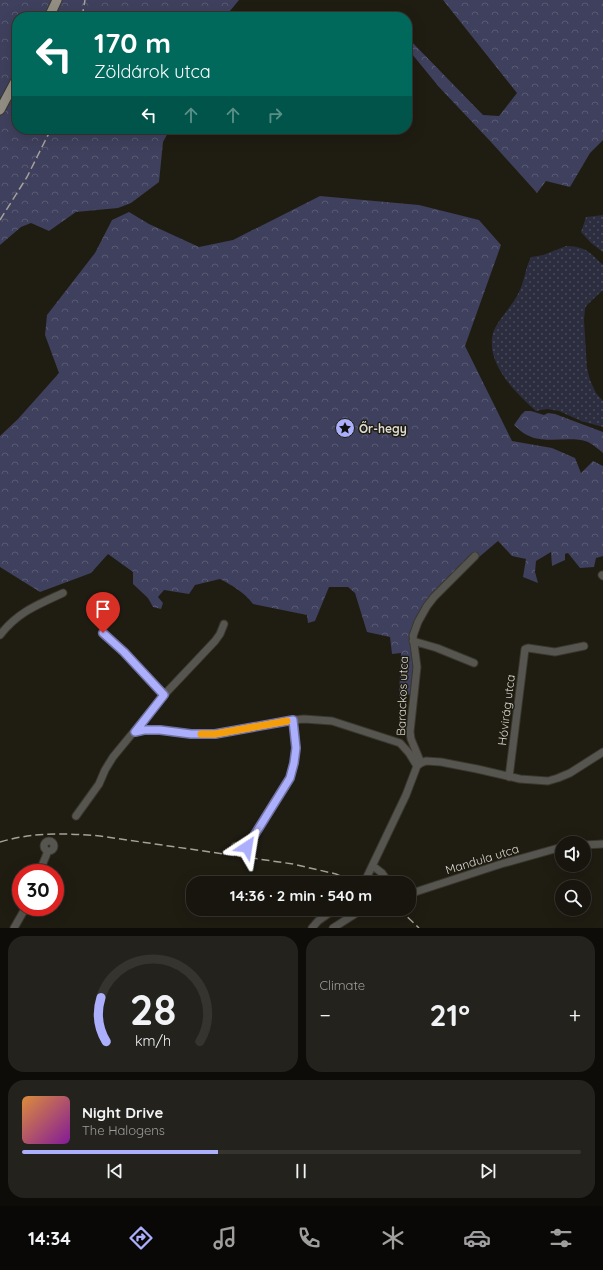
<!DOCTYPE html>
<html lang="en">
<head>
<meta charset="utf-8">
<style>
	:root { --surface:#17150e; --page:#24221c; --text:#f1f3f6; --muted:#9e9f9e; --line:#36342e; --accent:#acaffb }
	body { margin:0; font-family:Quicksand,sans-serif; background:var(--page); color:var(--text); height:100vh; display:flex; flex-direction:column; font-size:15px; white-space:nowrap }
	* { box-sizing:border-box; margin:0 }
	p { font-size:13px; color:var(--muted) }
	.icon { flex:none; width:22px; height:22px; fill:none; stroke:currentColor; stroke-width:2; stroke-linecap:round; stroke-linejoin:round }
	.map { position:relative; height:928px; overflow:hidden }
	.side { display:flex; flex-direction:column; gap:8px; padding:8px; background:#0d0c08; flex:1 }
	.side>* { flex:none }
	.top-card { position:absolute; left:12px; top:12px; width:400px; height:122px; border-radius:16px; box-shadow:0 4px 16px #0002,0 0 0 1px var(--line); background:#00695c; color:#fff; overflow:hidden }
	.tools { position:absolute; left:555px; top:836px; display:grid; gap:8px }
	.tools a { display:grid; place-items:center; width:36px; height:36px; border-radius:50%; background:var(--surface); box-shadow:0 4px 16px #0002,0 0 0 1px var(--line); font-size:20px }
	.speed { position:absolute; left:12px; top:864px; display:flex; gap:8px; font-size:20px; font-weight:700; text-align:center }
	.speed>* { display:grid; place-content:center; width:52px; height:52px; border-radius:50%; background:var(--surface); box-shadow:0 4px 16px #0002,0 0 0 1px var(--line); line-height:1 }
	.speed .limit { border:6px solid #d22; background:#fff; color:#111 }
	.pin { position:absolute; display:grid; place-items:center; width:34px; height:34px; color:#fff; margin:-41px -17px; border-radius:50% 50% 50% 0; rotate:-45deg; box-shadow:0 0 4px #0007 }
	.pin .icon { rotate:45deg }
	.me { position:absolute; width:44px; margin:-22px; rotate:33deg; stroke-linejoin:round; filter:drop-shadow(0 0 3px #0008) }
	.turn { display:flex; align-items:center; gap:14px; height:84px; padding:0 16px; font-size:18px }
	.turn .icon { width:52px; height:52px; stroke-width:2.5 }
	.turn b { display:block; font-size:28px; line-height:34px }
	.lanes { display:flex; align-items:center; height:38px; padding:0 16px; background:#0003; justify-content:center; gap:20px; direction:ltr }
	.lanes .off { opacity:.35 }
	.big { font-size:30px; font-weight:700; line-height:1.1 }
	.side .card { flex:1; display:flex; flex-direction:column; justify-content:center; gap:6px; min-width:0; padding:0 14px; border-radius:16px; background:var(--page) }
	.side .dial { align-items:center; gap:0 }
	.dial svg { height:104px; overflow:visible; fill:none; stroke:var(--line); stroke-width:7; stroke-linecap:round; text-anchor:middle }
	.dial text { fill:var(--text); stroke:none }
	.song { display:flex; align-items:center; gap:12px }
	.cover { width:48px; height:48px; border-radius:6px; background:linear-gradient(135deg,hsl(30 70% 55%),hsl(290 70% 35%)) }
	.played { height:4px; border-radius:2px; background:linear-gradient(90deg,var(--accent) 35%,var(--line) 35%) }
	.keys { display:flex; justify-content:space-around; direction:ltr }
	.heat { display:flex; justify-content:space-between; align-items:center; font-size:22px; direction:ltr }
	.side .tiles { flex:1; display:grid; gap:8px; grid-template-columns:1fr 1fr }
	.card:last-child { grid-column:span 2 }
	.trip { position:absolute; left:186px; top:876px; width:230px; height:40px; border-radius:16px; background:var(--surface); box-shadow:0 4px 16px #0002,0 0 0 1px var(--line); font-weight:700; line-height:40px; text-align:center }
	.tabs { display:flex; height:64px; justify-content:space-around; align-items:center; background:#090806; color:var(--muted) }
	.tabs .icon { width:28px; height:28px }
	.tabs .selected { color:var(--accent) }
	.tabs b { font-size:18px; color:var(--text) }
	.map>svg:first-child { display:block }
	.grass { fill:url(#grass-dots) }
	.forest { fill:url(#forest-crowns) }
	.lines { fill:none; stroke-linecap:round; stroke-linejoin:round }
	.minor-casing { stroke:#3a372d; stroke-width:9 }
	.major-casing { stroke:#3a372d; stroke-width:11 }
	.minor { stroke:#575550; stroke-width:7 }
	.major { stroke:#928e84; stroke-width:9 }
	.rail { stroke:#a4a199; stroke-width:1.5; stroke-dasharray:8 4; stroke-linecap:butt }
	.route-casing { stroke:#7072a3; stroke-width:10 }
	.route { stroke:#acaffb; stroke-width:7 }
	.slow { stroke:#f59e0b; stroke-width:7 }
	.labels { text-anchor:middle; dominant-baseline:central; stroke-width:3; stroke-linejoin:round; paint-order:stroke }
	.poi-label { font-size:12px; font-weight:bold; fill:#dedbd4; stroke:#1f1c12; text-anchor:start }
	.street-label { font-size:12px; fill:#dedbd4; stroke:#1f1c12 }
</style>
</head>
<body>
<div class="map">
<svg width="603" height="928" viewBox="0 0 603 928">
	<defs>
		<pattern id="grass-dots" width="8" height="8" patternUnits="userSpaceOnUse"><rect width="8" height="8" fill="#2c2d3e"/><path d="M2 2h.1M6 6h.1" fill="none" stroke="#4a4b59" stroke-width="1.8" stroke-linecap="round"/></pattern>
		<pattern id="forest-crowns" width="20" height="18" patternUnits="userSpaceOnUse"><rect width="20" height="18" fill="#3e405d"/><path d="M2 6a3 3 0 1 1 6 0M12 15a3 3 0 1 1 6 0" fill="none" stroke="#595b73"/></pattern>
	</defs>
	<rect width="100%" height="100%" fill="#1f1c12"/>
	<path class="grass" d="M603,215V252L591,243L581,232L586,217Z
		M566,246C587,247 588,251 603,265V290L587,305L585,309L584,320L587,368L590,380L596,393L603,401V427L581,421L559,411L547,409L536,411C515,393 481,359 495,328C502,315 513,305 519,292C525,280 525,268 531,257L543,255Z"/>
	<path class="forest" d="M0,0H239L225,17H17V129H170L163,142L159,182L131,203L118,208L76,212L49,231L31,223L21,227L0,245Z
		M443,0H603V140L590,153L570,187L546,181L537,193L491,142L439,87L407,48V37L483,115L499,116L517,93Z
		M320,196L419,205L479,220L501,245L465,346L512,441L552,448L575,458L581,473L593,461L603,466V556L596,558L594,567L580,568L568,553L565,554V560L552,566L551,552L536,561L535,572L538,583L523,577L526,559L512,556L498,541L425,603L411,636L415,667L412,694L399,696L401,653L392,654L390,637L367,632L355,593L348,587H329L315,621L308,623L307,615L253,604C244,592 233,586 220,579L195,585L189,594L164,590L158,597L163,603L161,609L153,607L148,598L133,584V572L108,554L91,573L40,592L0,567V436L18,419L59,373L45,335L47,315L95,253L112,220L129,212L149,224L199,247L233,240Z
		M525,411H531L544,415L548,413L555,414L603,432V453C598,449 594,445 588,442C569,435 545,445 527,435C522,433 518,428 514,425L521,415Z"/>
	<g class="lines">
		<defs>
			<path id="minor" d="M602,575L603,576
				M102,633L124,652L164,695
				M0,635C18,612 37,605 63,593
				M413,641L437,648L474,663
				M135,732L144,730H160L191,734H215L293,720L304,719L332,721L400,743L409,753L417,766
				M421,763L411,739L410,732L417,667L413,636L418,622L427,606L434,597L475,556
				M509,777L525,649L528,648L555,652L584,646
				M76,816L99,784L105,770L113,757L164,695L215,641L220,634L224,624
				M44 846a5 5 0 1 1 10 0a5 5 0 1 1-10 0Z
				M584,845L603,844
				M235,846L243,848L247,847L290,778L294,763L296,748L293,720
				M373,866L382,873L389,883
				M39,873L48,851
				M364,883L406,795L417,766L421,763L426,761L441,762L477,769L520,779L548,781L558,778L570,773L603,752
				M409,894L501,864L562,847
				M14,928L26,907
				M312,928L318,921L335,909
				M333,928L355,914"/>
			<path id="major" d="M49,17L57,0
				M0,110L17,78"/>
		</defs>
		<use href="#minor" class="minor-casing"/>
		<use href="#major" class="major-casing"/>
		<use href="#minor" class="minor"/>
		<use href="#major" class="major"/>
		<path class="rail" d="M82,17L85,0
			M0,220L27,177L51,129
			M0,842C33,832 66,833 100,836L293,864L336,874L357,883
			M399,909L419,928"/>
	</g>
	<g class="lines">
		<defs>
			<path id="route" d="M103,633L124,652L164,695L135,732L144,730H160L191,734H215L293,720L296,748L294,763L290,778L247,847"/>
		</defs>
		<use href="#route" class="route-casing"/>
		<use href="#route" class="route"/>
		<path class="slow" d="M201,734H215L287,721"/>
	</g>
	<defs>
		<symbol id="sight-disc" viewBox="-11 -11 22 22"><circle r="9.5" fill="#acaffb" stroke="#1f1c12"/><path d="M0-6L1.8-2.2L6-1.7L2.9 1.2L3.7 5.4L0 3.3L-3.7 5.4L-2.9 1.2L-6-1.7L-1.8-2.2Z" fill="#111"/></symbol>
	</defs>
	<g fill-rule="evenodd">
		<use href="#sight-disc" x="334" y="417" width="22" height="22"/>
	</g>
	<g class="labels">
		<g class="poi-label">
			<text x="359" y="428">Őr-hegy</text>
		</g>
		<g class="street-label">
			<text transform="translate(402 696) rotate(-88)">Barackos utca</text>
			<text transform="translate(506 710) rotate(-83)">Hóvirág utca</text>
			<text transform="translate(482 859) rotate(-17)">Mandula utca</text>
		</g>
	</g>
</svg>
<div class="tools">
<a><svg class="icon" aria-label="sound" viewBox="0 0 24 24"><path d="M4 9h4l5-4v14l-5-4H4zM17 9q2 3 0 6"/></svg></a>
<a><svg class="icon" aria-label="search" viewBox="0 0 24 24"><circle cx="10" cy="10" r="6"/><path d="M15 15l6 6"/></svg></a>
</div>
<div class="speed"><div class="limit">30</div></div>
<div class="pin" style="left:103px;top:633px;background:#d93025"><svg class="icon" aria-label="arrive" viewBox="0 0 24 24"><path d="M6 21V4h12l-3 4 3 4H6"/></svg></div>
<svg class="me" style="left:247px;top:847px" viewBox="-20 -20 40 40"><path d="M0-17L14 15 0 8-14 15z" fill="#acaffb" stroke="#fff" stroke-width="4"/></svg>
<div class="trip">14:36 · 2 min · 540 m</div>
<div class="top-card">
<div class="turn"><svg class="icon" aria-label="left" viewBox="0 0 24 24"><path d="M17 20v-9H6M10 6l-5 5 5 5"/></svg><div><b>170 m</b>Zöldárok utca</div></div>
<div class="lanes"><svg class="icon" aria-label="left" viewBox="0 0 24 24"><path d="M17 20v-9H6M10 6l-5 5 5 5"/></svg><svg class="icon off" aria-label="ahead" viewBox="0 0 24 24"><path d="M12 20V5M6 11l6-6 6 6"/></svg><svg class="icon off" aria-label="ahead" viewBox="0 0 24 24"><path d="M12 20V5M6 11l6-6 6 6"/></svg><svg class="icon off" aria-label="right" viewBox="0 0 24 24"><path d="M7 20v-9h11M14 6l5 5-5 5"/></svg></div>
</div>
</div>
<section class="side">
<div class="tiles">
<div class="card dial"><svg viewBox="0 0 100 80">
<path d="M14 69A42 42 0 1 1 86 69"/>
<path d="M14 69A42 42 0 0 1 10 35" stroke="#acaffb"/>
<text x="50" y="56" font-size="32" font-weight="700">28</text>
<text x="50" y="72" font-size="11">km/h</text>
</svg></div>
<div class="card"><p>Climate</p>
<div class="heat"><a>−</a><b class="big">21°</b><a>+</a></div>
</div>
<div class="card">
<div class="song"><i class="cover"></i><div><b>Night Drive</b><p>The Halogens</p></div></div>
<div class="played"></div>
<div class="keys"><svg class="icon" aria-label="previous" viewBox="0 0 24 24"><path d="M18 5L8 12l10 7zM5 5v14"/></svg><svg class="icon" aria-label="pause" viewBox="0 0 24 24"><path d="M8 5v14M16 5v14"/></svg><svg class="icon" aria-label="next" viewBox="0 0 24 24"><path d="M6 5l10 7-10 7zM19 5v14"/></svg></div>
</div>
</div>
</section>
<nav class="tabs">
<b>14:34</b>
<svg class="icon selected" aria-label="directions" viewBox="0 0 24 24"><path d="M12 3l9 9-9 9-9-9zM9 14v-3h6M13 9l2 2-2 2"/></svg>
<svg class="icon" aria-label="music" viewBox="0 0 24 24"><path d="M9 18V5l10-2v13"/><circle cx="6" cy="18" r="3"/><circle cx="16" cy="16" r="3"/></svg>
<svg class="icon" aria-label="phone" viewBox="0 0 24 24"><path d="M5 4h4l2 5-3 2q2 4 5 5l2-3 5 2v4C11 20 4 13 5 4z"/></svg>
<svg class="icon" aria-label="climate" viewBox="0 0 24 24"><path d="M12 3v18M4 7l16 10M4 17L20 7"/></svg>
<svg class="icon" aria-label="car" viewBox="0 0 24 24"><path d="M5 17H2v-5l4-1 3-4h7l3 4 3 1v5h-3M9 17h6M6 11h13"/><circle cx="7" cy="17" r="2"/><circle cx="17" cy="17" r="2"/></svg>
<svg class="icon" aria-label="filters" viewBox="0 0 24 24"><path d="M4 7h16M4 17h16"/><circle cx="9" cy="7" r="2"/><circle cx="15" cy="17" r="2"/></svg>
</nav>
</body>
</html>
